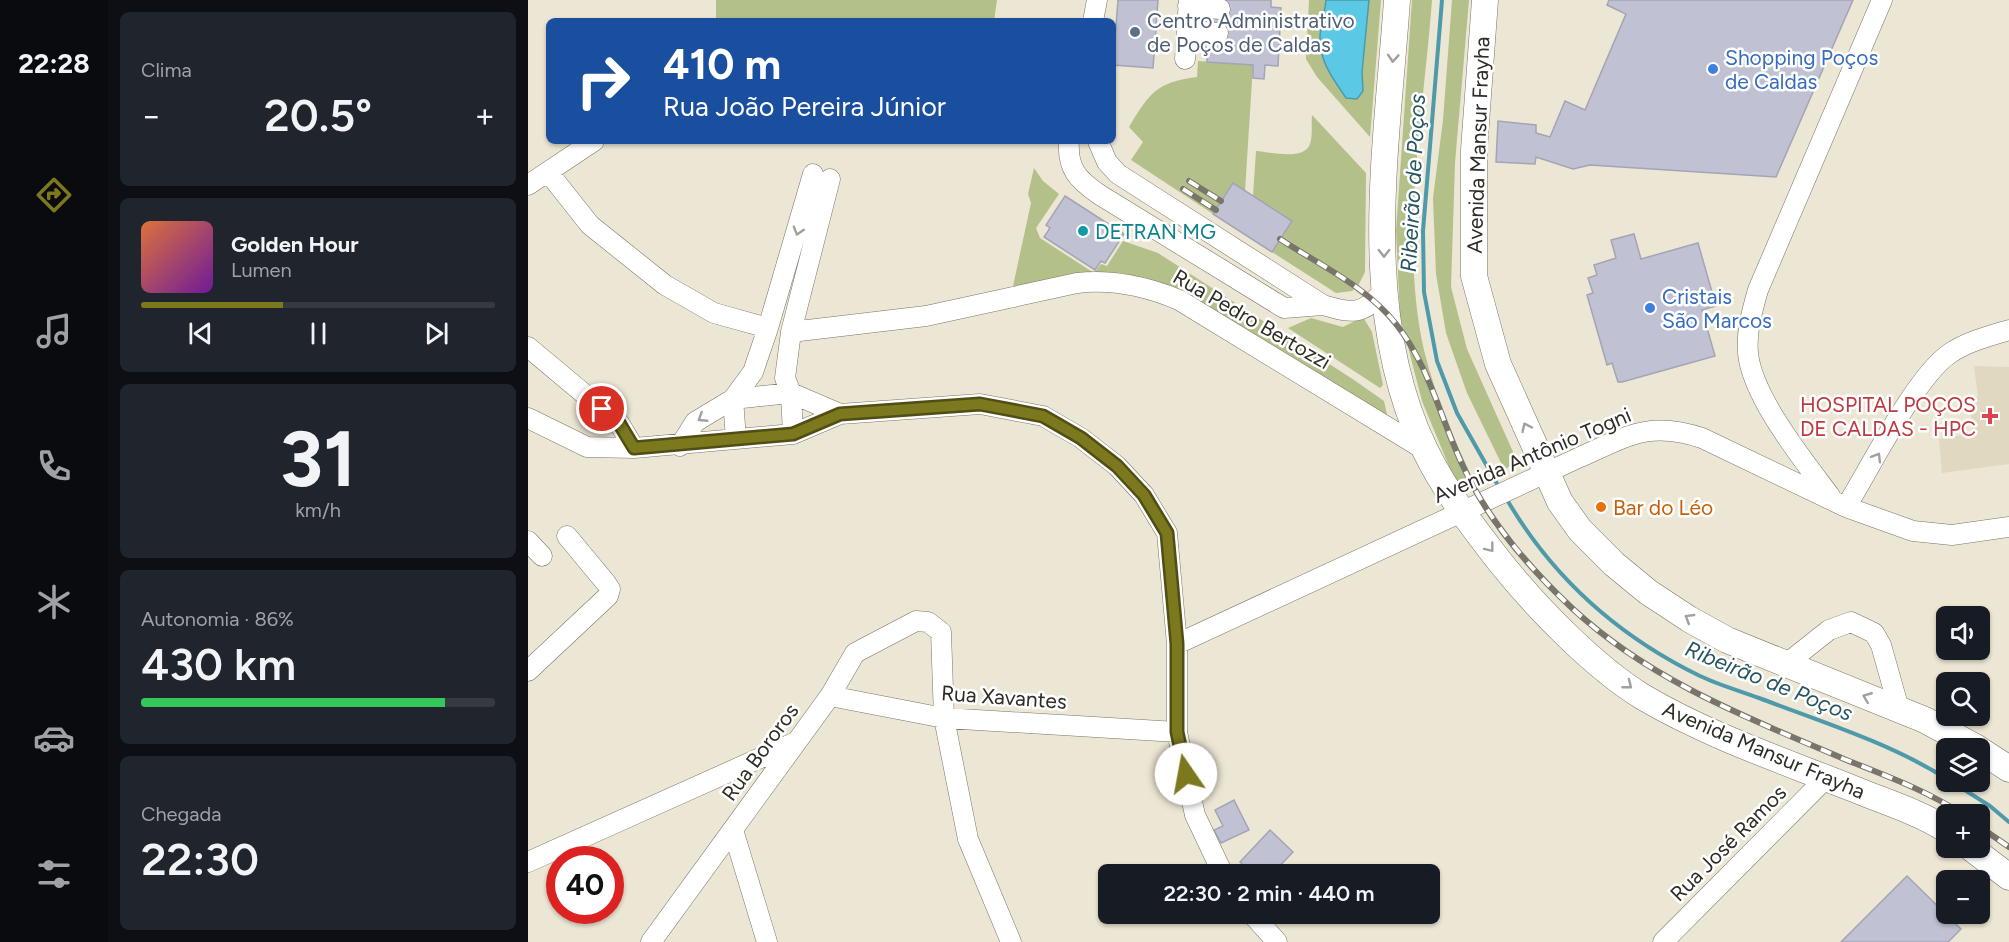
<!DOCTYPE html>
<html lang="pt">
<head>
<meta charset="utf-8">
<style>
	:root { --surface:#171b24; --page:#20242c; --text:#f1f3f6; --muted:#9ea1a6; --line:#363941; --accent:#7b781e }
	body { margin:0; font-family:Figtree,sans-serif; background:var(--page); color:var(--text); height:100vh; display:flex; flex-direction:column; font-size:22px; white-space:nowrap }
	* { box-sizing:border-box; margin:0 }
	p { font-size:20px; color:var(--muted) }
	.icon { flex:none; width:33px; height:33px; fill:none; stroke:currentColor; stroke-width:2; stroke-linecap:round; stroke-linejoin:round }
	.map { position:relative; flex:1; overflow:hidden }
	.panel { display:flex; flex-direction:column; gap:12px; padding:12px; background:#0d0f14; width:420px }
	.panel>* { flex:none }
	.guide { position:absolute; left:18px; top:18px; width:570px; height:126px; border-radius:9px; box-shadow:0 2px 4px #0004; background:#1a4fa0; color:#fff; overflow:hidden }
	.buttons { position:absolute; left:1408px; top:606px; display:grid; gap:12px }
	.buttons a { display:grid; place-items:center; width:54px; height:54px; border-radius:9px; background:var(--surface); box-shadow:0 2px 4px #0004; font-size:30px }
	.speed { position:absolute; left:18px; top:846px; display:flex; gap:12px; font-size:30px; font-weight:700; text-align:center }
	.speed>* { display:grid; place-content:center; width:78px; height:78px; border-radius:50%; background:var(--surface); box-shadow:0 2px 4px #0004; line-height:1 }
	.speed .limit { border:9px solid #d22; background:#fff; color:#111 }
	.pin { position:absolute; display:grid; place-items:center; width:51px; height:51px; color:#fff; margin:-26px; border:3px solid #fff; border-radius:50%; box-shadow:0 2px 6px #0007 }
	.me { position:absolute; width:66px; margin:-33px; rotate:348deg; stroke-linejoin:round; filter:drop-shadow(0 0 4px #0008) }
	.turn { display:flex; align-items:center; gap:21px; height:126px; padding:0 18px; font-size:27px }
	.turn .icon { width:78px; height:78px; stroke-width:2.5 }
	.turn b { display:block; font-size:42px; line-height:51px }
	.big { font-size:45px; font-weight:600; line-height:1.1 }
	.panel .widget { flex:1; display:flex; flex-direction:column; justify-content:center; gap:9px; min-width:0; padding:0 21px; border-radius:9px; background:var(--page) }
	.panel .dial { align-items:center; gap:0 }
	.dial b { font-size:78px; line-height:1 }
	.song { display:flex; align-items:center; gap:18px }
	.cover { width:72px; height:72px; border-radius:9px; background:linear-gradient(135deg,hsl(20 70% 55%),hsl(280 70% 35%)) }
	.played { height:6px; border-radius:3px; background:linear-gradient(90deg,var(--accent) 40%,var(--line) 40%) }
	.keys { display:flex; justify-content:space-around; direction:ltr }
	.heat { display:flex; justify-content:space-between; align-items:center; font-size:33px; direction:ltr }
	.charge { height:9px; border-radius:4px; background:linear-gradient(90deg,#34c759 86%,var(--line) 0) }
	.trip { position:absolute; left:570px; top:864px; width:342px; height:60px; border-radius:9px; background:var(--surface); box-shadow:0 2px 4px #0004; font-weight:600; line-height:60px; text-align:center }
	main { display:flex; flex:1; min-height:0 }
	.dock { display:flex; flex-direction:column; width:108px; justify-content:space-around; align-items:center; background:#090b0e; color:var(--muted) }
	.dock .icon { width:42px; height:42px }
	.dock .current { color:var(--accent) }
	.dock b { font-size:27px; color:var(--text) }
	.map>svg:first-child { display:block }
	.built { fill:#e1d8c1 }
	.green { fill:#b3c089 }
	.water { fill:#5bc9e5; stroke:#4e9aab; stroke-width:1.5 }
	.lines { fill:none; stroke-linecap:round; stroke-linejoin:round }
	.stream { stroke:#4e9aab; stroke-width:4 }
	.building { fill:#c0c1d3; stroke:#a3a4b5; stroke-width:1.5 }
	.minor-casing { stroke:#7a7465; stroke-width:21 }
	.major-casing { stroke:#7a7465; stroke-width:27 }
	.minor { stroke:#fff; stroke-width:20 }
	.major { stroke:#fff; stroke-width:26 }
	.rail-casing { stroke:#79756a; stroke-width:6 }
	.rail { stroke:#fff; stroke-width:4; stroke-dasharray:11; stroke-linecap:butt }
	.oneway { stroke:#a1a09d }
	.route-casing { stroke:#504e14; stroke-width:15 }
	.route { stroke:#7b781e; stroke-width:10 }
	.service-dot { fill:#5c6f8a; stroke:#fff; stroke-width:2 }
	.shop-dot { fill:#3f7fe0; stroke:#fff; stroke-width:2 }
	.culture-dot { fill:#0f9aa8; stroke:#fff; stroke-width:2 }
	.health-dot { fill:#e0444e; stroke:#fff; stroke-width:2 }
	.food-dot { fill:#e8710a; stroke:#fff; stroke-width:2 }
	.labels { text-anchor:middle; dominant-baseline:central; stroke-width:5; stroke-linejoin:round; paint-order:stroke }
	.service-label { font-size:21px; fill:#4e5e75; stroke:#fff; text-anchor:start }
	.shop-label { font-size:21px; fill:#366cbe; stroke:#fff; text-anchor:start }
	.street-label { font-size:21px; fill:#2e2c25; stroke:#fff }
	.culture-label { font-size:21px; fill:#0d838f; stroke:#fff; text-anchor:start }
	.health-label { font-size:21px; fill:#be3a42; stroke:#fff; text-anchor:end }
	.food-label { font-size:21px; fill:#c56008; stroke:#fff; text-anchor:start }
	.water-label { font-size:22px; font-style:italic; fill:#265662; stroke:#fff }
</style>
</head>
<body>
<main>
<nav class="dock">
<b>22:28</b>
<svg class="icon current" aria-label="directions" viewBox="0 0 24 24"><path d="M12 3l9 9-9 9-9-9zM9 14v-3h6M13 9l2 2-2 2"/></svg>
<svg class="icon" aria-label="music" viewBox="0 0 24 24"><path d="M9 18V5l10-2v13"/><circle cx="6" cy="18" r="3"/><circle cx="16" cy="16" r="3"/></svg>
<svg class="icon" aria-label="phone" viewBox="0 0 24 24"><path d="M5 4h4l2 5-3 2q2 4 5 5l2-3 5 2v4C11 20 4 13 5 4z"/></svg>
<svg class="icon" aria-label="climate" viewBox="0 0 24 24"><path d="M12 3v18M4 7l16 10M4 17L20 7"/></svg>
<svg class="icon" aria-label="car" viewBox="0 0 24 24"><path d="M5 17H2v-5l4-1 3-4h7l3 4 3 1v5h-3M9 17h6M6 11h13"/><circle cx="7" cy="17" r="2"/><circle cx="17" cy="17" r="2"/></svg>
<svg class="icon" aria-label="filters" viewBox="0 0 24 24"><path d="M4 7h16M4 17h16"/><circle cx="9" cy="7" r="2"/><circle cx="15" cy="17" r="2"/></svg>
</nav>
<section class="panel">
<div class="widget"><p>Clima</p>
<div class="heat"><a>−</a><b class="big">20.5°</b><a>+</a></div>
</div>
<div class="widget">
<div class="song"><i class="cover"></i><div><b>Golden Hour</b><p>Lumen</p></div></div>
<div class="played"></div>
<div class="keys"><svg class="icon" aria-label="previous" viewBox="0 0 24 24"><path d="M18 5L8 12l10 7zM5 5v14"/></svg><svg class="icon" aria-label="pause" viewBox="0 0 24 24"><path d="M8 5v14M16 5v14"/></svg><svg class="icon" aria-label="next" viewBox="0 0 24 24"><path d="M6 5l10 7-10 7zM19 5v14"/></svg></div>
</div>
<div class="widget dial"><b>31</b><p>km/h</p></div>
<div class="widget"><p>Autonomia · 86%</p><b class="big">430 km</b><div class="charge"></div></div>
<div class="widget"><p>Chegada</p><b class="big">22:30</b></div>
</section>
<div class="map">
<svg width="1481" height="942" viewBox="0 0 1481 942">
	<rect width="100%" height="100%" fill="#ece6d4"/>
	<path class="built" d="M1446,366L1481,367V464L1414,473L1411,439L1444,433L1443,399L1450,397Z"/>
	<path class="green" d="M188,0H469L466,21H188Z
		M781,0H853L842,137L789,77L778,59Z
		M884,0H904C896,110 871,241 896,350C907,396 926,439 946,482L933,489L925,476L894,401L872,316L868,231Z
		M924,0H941L927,163L923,287L939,349L990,463L976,469L939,393L918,333L908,274L905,198L915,120Z
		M670,61L725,65L717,191L705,183L685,214L603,160L615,142L601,127C621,94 628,82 669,77Z
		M784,115L838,173L837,272L830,286L824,291L808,293L744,252L764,221L725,196L728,151C742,152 776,161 782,144C785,135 783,123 784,115Z
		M506,168L515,181L531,194L508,228L512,238L566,273L573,264L579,266L595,241L630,253L826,380L856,401L860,419L644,295L565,276L485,286L503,203L500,194Z
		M835,317L844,332L855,385L852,388L760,328L783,318L815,327Z"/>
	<path class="water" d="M798,0H841L834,72L835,91L829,99L818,98C806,80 791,61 792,38C792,25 797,13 798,0Z"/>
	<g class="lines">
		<path class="stream" d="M914,0L895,231L896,292L909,361L929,413L972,489
			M978,498C1024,577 1090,636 1172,676C1191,685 1212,691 1231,698C1294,722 1362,743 1419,779
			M1424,782L1462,806L1481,822"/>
	</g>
	<path class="building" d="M590,0H630L625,68L585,65Z
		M674,0H743V7L753,8L750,66L737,65L736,79L725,78V65L679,62V48H670Z
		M1081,0H1325L1248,177L1062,165L1045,169L1008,157L1007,164L968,162L970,121L1008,125V133L1022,137L1037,101L1057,110L1098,14L1079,5Z
		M705,183L764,221L744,252L685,214Z
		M537,196L596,234L577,263L573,261L567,270L516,237L522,228L518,225Z
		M1106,234L1113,259L1170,243L1188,306L1174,310L1187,356L1094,382H1090L1084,363L1079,365L1059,295L1065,293L1060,278L1069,275L1066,265L1088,258L1083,240Z
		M706,800L721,830L693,843L686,830L695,826L687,810Z
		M742,830L765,852L744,874H725L712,862Z
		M1379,876L1433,929L1420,942H1313Z"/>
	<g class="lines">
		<defs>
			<path id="minor" d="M660,6L692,9
				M565,21L569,0
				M659,31L690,33
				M657,59L661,0
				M541,141C539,169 550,180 572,195L756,308L795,305
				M570,141L579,162L590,174L795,305C825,314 834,315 856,291
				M20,172L62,225L137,285L186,313L240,328
				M0,185L66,141
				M263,332L398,316L549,283C583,279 620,287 651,300L897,450
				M0,347L91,423L106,448
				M205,399L225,372L240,328L285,174
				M205,399L208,439
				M0,418L59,447L106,448L265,434L312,414L452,404L515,416L553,438L589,466L616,495L639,533L649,644V732L667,815L695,874
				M265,434L263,393L257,378L263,332L302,179
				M152,446L167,422L205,399L263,393L312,414
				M1302,496C1276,461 1224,397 1220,353C1218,332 1224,311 1230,290L1354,0
				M1318,507C1342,468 1387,378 1421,354C1438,342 1461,336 1481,330
				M0,541L14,556
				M649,644L1050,458C1098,437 1120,420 1174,438L1318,507L1385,531L1424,535L1481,527
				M1258,664L1301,630L1323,622L1346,633L1353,645L1371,709
				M0,671L80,596L82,589L78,583L39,536
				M302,696L416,718L649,732
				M205,830L239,942
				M0,862L268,742
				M724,914L749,942
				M123,942L302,696L327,653L388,621L400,622L413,632L416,718L440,839L483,942
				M1135,942L1298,778"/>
			<path id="major" d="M869,0C859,147 830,312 897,450C917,491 944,526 972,562C1008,607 1066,667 1115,697C1181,736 1256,761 1326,789C1357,802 1391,812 1419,830
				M957,0L946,150V276L970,364L1032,502L1052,530L1086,564L1120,592L1161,619L1199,640L1397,720L1449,748
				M1452,750L1481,769
				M1443,848L1481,877"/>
		</defs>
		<use href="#minor" class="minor-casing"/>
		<use href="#major" class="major-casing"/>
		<use href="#minor" class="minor"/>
		<use href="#major" class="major"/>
		<defs>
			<path id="rail" d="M661,181L693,201
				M655,189L688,210
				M752,239C790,264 839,287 868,324C902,367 912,418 935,466C959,519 1003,570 1045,609C1123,681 1220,718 1316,759C1356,775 1398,790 1434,814
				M1452,827L1481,847"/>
		</defs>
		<use href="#rail" class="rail-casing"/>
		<use href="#rail" class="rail"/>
	</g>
	<defs><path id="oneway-chevron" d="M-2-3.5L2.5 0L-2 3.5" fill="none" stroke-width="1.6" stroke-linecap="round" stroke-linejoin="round" transform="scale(1.5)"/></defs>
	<g class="oneway">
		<use href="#oneway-chevron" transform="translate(865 58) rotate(94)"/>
		<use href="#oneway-chevron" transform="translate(270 231) rotate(107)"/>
		<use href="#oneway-chevron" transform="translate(856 253) rotate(90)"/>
		<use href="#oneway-chevron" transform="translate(174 418) rotate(147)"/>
		<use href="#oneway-chevron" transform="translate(998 427) rotate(-115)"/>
		<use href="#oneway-chevron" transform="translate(1349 457) rotate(-59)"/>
		<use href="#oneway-chevron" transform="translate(962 548) rotate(52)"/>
		<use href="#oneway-chevron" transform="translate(1161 618) rotate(-149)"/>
		<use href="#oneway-chevron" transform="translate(1100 685) rotate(38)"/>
		<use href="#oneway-chevron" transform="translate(1339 697) rotate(-158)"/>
	</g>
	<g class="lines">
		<defs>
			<path id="route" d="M74,409L91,423L106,448L265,434L312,414L452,404L515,416L553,438L589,466L616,495L639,533L649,644V732L658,774"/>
		</defs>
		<use href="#route" class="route-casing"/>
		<use href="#route" class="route"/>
	</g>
	<circle class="service-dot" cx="607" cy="32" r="6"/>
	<g class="shop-dot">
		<circle cx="1185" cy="69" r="6"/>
		<circle cx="1122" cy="308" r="6"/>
	</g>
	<circle class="culture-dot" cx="555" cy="231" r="6"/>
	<path class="health-dot" d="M1459 407h6v6h6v6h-6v6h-6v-6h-6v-6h6z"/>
	<circle class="food-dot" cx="1073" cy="507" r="6"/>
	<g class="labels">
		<g class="service-label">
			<text x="619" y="20">Centro Administrativo<tspan x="619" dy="24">de Poços de Caldas</tspan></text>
		</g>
		<g class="shop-label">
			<text x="1197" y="57">Shopping Poços<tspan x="1197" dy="24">de Caldas</tspan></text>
			<text x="1134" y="296">Cristais<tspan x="1134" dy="24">São Marcos</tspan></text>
		</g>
		<g class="street-label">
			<text transform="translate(950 145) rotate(-88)">Avenida Mansur Frayha</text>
			<text transform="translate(724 319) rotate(30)">Rua Pedro Bertozzi</text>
			<text transform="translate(1004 455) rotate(-23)">Avenida Antônio Togni</text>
			<text transform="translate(476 697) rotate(4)">Rua Xavantes</text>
			<text transform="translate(1236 750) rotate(23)">Avenida Mansur Frayha</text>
			<text transform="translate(232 752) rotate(-54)">Rua Bororos</text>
			<text transform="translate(1200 843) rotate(-45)">Rua José Ramos</text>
		</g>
		<g class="culture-label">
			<text x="567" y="231">DETRAN MG</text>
		</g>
		<g class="health-label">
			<text x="1448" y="404">HOSPITAL POÇOS<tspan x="1448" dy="24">DE CALDAS - HPC</tspan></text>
		</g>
		<g class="food-label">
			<text x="1085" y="507">Bar do Léo</text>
		</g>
		<g class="water-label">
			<text transform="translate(885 183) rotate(-87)">Ribeirão de Poços</text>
			<text transform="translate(1241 681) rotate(22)">Ribeirão de Poços</text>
		</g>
	</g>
</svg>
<div class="buttons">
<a><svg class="icon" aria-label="sound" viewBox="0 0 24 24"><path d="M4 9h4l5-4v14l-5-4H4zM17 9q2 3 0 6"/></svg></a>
<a><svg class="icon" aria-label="search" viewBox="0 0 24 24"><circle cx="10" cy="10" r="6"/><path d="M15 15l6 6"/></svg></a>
<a><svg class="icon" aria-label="layers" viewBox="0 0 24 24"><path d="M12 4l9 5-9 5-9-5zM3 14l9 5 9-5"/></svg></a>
<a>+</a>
<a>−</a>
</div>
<div class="speed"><div class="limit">40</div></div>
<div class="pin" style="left:74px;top:409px;background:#d93025"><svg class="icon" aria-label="arrive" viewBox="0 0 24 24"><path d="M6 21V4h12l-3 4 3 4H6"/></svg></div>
<svg class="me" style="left:658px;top:774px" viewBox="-20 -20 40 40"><circle r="19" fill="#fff"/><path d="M0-13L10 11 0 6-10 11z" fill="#7b781e"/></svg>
<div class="trip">22:30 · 2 min · 440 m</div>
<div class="guide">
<div class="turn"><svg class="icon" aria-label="right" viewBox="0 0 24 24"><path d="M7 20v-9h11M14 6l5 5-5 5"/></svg><div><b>410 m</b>Rua João Pereira Júnior</div></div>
</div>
</div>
</main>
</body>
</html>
